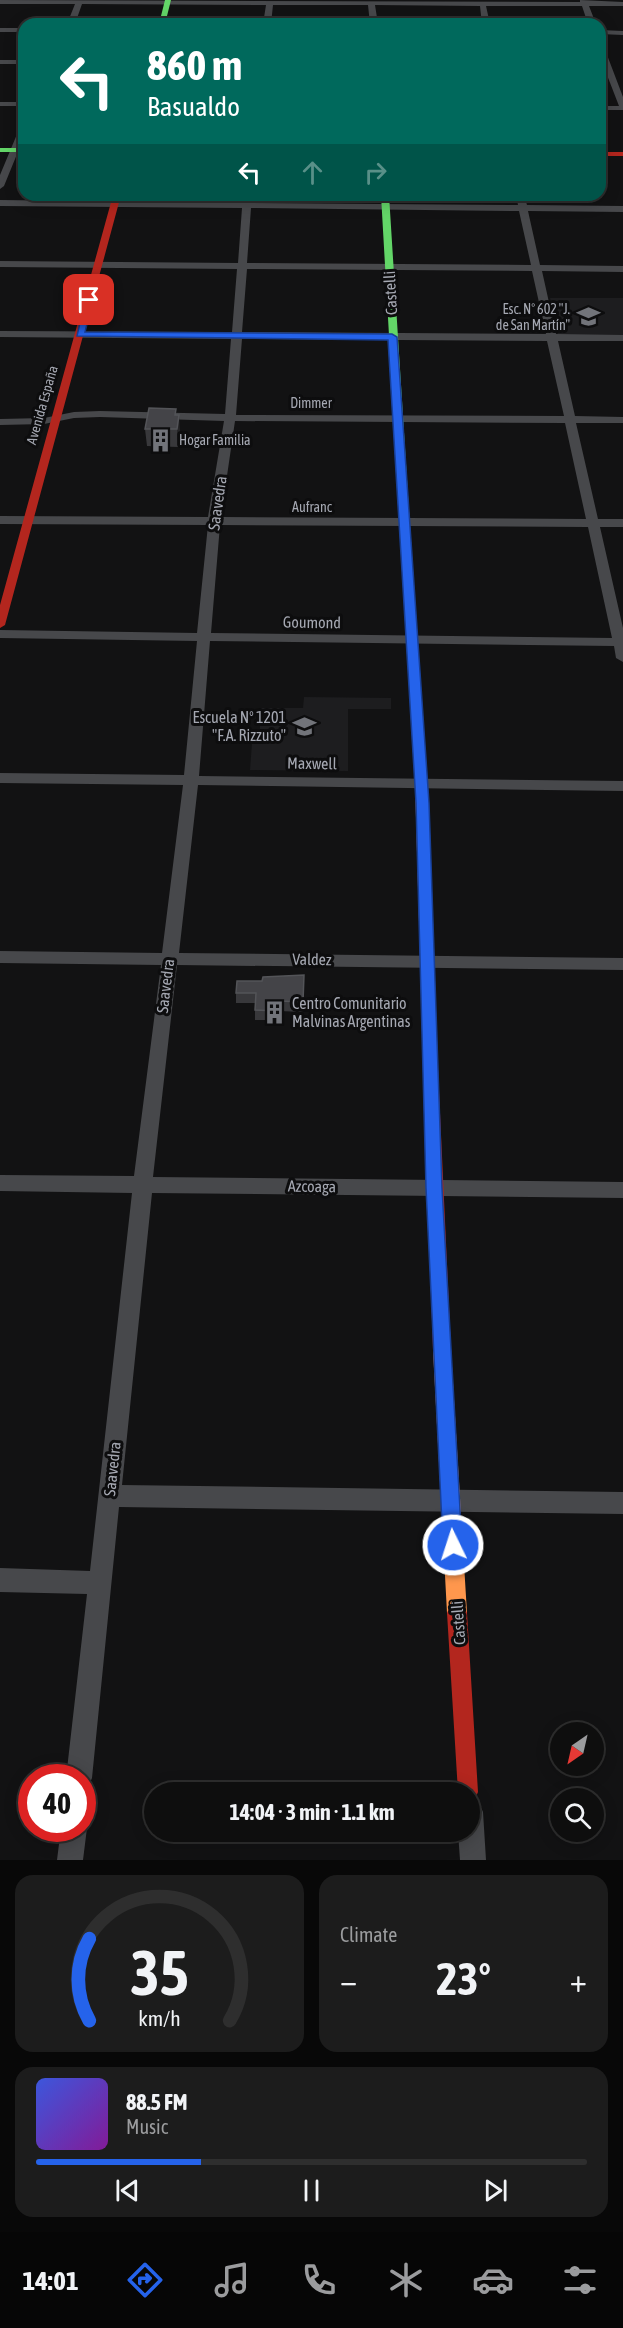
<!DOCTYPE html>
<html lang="en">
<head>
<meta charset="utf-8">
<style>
	:root { --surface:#0e0e0e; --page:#1c1c1c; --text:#f1f3f6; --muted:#9b9c9e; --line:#2e2e2e; --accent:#2563eb }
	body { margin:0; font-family:"Asap Condensed",sans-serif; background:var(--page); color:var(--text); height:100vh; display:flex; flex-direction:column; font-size:22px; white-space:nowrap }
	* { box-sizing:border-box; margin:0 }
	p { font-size:20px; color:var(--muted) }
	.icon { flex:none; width:33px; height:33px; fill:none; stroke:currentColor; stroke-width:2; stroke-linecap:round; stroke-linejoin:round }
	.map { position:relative; height:1860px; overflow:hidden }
	.panel { display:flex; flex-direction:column; gap:15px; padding:15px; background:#080808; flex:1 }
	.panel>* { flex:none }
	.guide { position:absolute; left:18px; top:18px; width:588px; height:183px; border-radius:18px; box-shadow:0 3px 15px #0003,0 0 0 2px var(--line); background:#00695c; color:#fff; overflow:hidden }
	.needle { width:39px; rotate:214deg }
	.controls { position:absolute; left:550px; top:1722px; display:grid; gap:12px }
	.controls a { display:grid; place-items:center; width:54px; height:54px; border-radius:50%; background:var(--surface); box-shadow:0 3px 15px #0003,0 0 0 2px var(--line); font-size:30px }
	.speed { position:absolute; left:18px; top:1764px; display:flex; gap:12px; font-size:30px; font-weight:700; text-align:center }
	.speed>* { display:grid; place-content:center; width:78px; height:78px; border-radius:50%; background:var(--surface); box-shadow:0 3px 15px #0003,0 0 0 2px var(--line); line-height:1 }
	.speed .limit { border:9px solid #d22; background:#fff; color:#111 }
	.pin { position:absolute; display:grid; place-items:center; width:51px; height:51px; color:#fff; margin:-26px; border-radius:12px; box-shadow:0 3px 9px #0006 }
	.me { position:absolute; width:66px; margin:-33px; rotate:356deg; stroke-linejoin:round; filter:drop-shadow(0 0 4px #0008) }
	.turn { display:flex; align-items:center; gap:21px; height:126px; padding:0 30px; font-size:27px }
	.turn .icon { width:78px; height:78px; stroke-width:2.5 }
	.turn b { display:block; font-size:42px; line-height:51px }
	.lanes { display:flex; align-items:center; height:57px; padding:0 30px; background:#0003; justify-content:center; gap:30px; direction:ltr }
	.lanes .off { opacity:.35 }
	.big { font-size:45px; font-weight:700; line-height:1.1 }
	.panel .card { flex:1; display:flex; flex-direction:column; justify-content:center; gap:9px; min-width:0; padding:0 21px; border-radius:18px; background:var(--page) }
	.panel .dial { align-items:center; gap:0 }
	.dial svg { height:156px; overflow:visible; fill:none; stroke:var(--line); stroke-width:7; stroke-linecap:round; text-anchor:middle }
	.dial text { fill:var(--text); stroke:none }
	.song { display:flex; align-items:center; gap:18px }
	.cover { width:72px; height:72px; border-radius:9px; background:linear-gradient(135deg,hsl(230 70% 55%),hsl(290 70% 35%)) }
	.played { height:6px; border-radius:3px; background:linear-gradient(90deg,var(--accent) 30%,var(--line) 30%) }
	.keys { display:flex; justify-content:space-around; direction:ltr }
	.heat { display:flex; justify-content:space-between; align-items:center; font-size:33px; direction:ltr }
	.panel .tiles { flex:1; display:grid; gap:15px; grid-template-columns:1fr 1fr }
	.card:last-child { grid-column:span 2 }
	.trip { position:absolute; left:144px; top:1782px; width:336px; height:60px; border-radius:30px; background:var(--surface); box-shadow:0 3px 15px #0003,0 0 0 2px var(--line); font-weight:700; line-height:60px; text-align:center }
	.dock { display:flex; height:96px; justify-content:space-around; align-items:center; background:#060606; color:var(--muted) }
	.dock .icon { width:42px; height:42px }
	.dock .active { color:var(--accent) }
	.dock b { font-size:27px; color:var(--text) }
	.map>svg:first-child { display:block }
	.built { fill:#1d1d1f }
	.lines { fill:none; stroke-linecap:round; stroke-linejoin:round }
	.street { fill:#47484b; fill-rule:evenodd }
	.fast { fill:#63d668; fill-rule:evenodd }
	.slow { fill:#ff974d; fill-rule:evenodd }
	.jam { fill:#b3261e; fill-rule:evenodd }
	.wall { fill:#38383b }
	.shaded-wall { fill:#242426 }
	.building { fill:#444448; stroke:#535458; stroke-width:1.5 }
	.route { fill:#2563eb; stroke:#184099; stroke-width:1.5 }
	.labels { text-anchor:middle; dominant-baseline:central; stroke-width:6; stroke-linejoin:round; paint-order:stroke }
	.far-poi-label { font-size:14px; fill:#a5a8b2; stroke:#0d0d0e; text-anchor:end }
	.far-street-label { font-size:14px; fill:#a5a8b2; stroke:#0d0d0e }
	.street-label { font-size:16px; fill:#a5a8b2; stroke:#0d0d0e }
	.poi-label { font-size:16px; fill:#a5a8b2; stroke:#0d0d0e; text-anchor:end }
</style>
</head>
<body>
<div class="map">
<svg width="623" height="1860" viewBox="0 0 623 1860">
	<rect width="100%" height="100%" fill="#121213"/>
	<path class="built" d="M550,298H623V335H558Z
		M304,697L391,698V709H348V771L250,770L252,743H259L261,708H303Z"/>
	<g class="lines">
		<path class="street" d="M0,0L580,2V0L623,2V6H589L596,24H588L582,6H486L490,24H482L480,6L375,5L378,24H370L368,5H273L271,24H263L266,5L82,4L75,24H67L75,4H0Z
			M0,28H24V32H0Z
			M600,30L623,31V35L600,34Z
			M600,45L604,47L623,97V110H600V106H619L600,57Z
			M0,60H24V64H0Z
			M0,102H24V106H0Z
			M24,125V137L4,186L0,189V175L20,127Z
			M244,195H252V203L518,205L516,195H524L527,205L623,206V212L528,211L540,265L623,266V272L542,271L556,334L623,335V341H558L575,416L623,417V423H576L598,519H623V527H600L623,628V662L616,658L614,646L210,641L199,776L623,781V791L198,785L179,953L623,958V970L177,965L153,1177L623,1182V1198L152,1193L122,1485L623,1492V1514L119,1507L92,1778L88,1787L82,1789V1778H66L87,1594L0,1592V1568L90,1571L132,1193L0,1191V1175L134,1176L161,965L0,963V951L162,953L183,785L0,783V773L184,775L197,641L0,638V630L197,633L208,525L0,524V516L208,517L224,421L100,417L74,418L44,424L0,425V419L44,418L74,412L100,411L225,414L231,339L0,337V331L232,332L237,269L0,267V261L238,263L242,208L0,206V200L243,203ZM251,208L519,211L531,265L247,263ZM247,269L532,271L546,334L242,332ZM242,339L547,341L564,416L236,415ZM235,421L565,423L586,519L221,517ZM220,525L588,527L612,638L211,633Z
			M470,1799L479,1803L483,1812L486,1860H460L458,1832H470Z
			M82,1819L87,1828L83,1860H57L61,1828H82Z"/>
		<path class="fast" d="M165,0H171L165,24H159Z
			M0,148H24V152H0Z
			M381,195H389L409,511L404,514L399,511Z"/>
		<path class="slow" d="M404,508L409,511L427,783L436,1026L434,1030H424L422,1026L415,783L399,511Z
			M442,1342L448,1344L451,1350L467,1613L464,1620L457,1623L450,1620L447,1613L433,1350L436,1344Z"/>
		<path class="jam" d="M600,152H623V156H600Z
			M113,195H121L5,625L0,628V605Z
			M429,1020L434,1022L436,1026L451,1350L448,1356L442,1358L436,1356L433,1350L422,1026L424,1022Z
			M457,1603L464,1606L467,1613L478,1792L475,1799L470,1802V1792H458L447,1613L450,1606Z"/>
	</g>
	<path class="wall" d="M176,415L180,432L178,447L147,446L145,429Z
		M304,975L303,1012L279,1011V1020H255V1003H236V993L262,981Z"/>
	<path class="shaded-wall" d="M179,415L180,432L178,447L177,429Z"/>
	<path class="building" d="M149,408L176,409L175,415H179L177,429H145Z
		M304,975L303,1002L279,1001V1011L255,1010L256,993H236L237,981H262L263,977Z"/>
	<path class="route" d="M89,297L93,300L85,332L392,334L397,337L429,803L442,1188L462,1545L459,1552L453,1555L446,1552L443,1545L426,1188L416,803L388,340L77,336L85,300Z"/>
	<defs>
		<symbol id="school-bare" viewBox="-9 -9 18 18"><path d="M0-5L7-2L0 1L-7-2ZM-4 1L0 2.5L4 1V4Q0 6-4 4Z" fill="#72747a" stroke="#0d0d0e" stroke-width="2.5" paint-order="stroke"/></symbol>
		<symbol id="building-bare" viewBox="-9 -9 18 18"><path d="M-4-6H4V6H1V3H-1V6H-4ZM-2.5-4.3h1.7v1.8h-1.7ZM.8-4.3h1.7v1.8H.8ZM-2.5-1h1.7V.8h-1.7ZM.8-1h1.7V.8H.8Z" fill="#72747a" stroke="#0d0d0e" stroke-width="2.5" paint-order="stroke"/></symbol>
	</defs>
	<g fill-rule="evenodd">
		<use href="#school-bare" x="572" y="300" width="33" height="33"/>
		<use href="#building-bare" x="144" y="424" width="33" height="33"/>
		<use href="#school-bare" x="288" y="710" width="33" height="33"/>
		<use href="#building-bare" x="258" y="996" width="33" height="33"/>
	</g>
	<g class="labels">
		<g class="far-poi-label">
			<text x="570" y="309">Esc. N° 602 "J.<tspan x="570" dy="16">de San Martín"</tspan></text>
			<text x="179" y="440" text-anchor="start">Hogar Familia</text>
		</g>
		<g class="far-street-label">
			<text x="311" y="403">Dimmer</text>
			<text transform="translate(42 405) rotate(-74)">Avenida España</text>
			<text x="312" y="507">Aufranc</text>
		</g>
		<g class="street-label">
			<text transform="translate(390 293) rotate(-93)">Castelli</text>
			<text transform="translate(217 503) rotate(-82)">Saavedra</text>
			<text transform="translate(312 622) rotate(1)">Goumond</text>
			<text transform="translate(312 763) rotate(1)">Maxwell</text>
			<text transform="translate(312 959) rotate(1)">Valdez</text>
			<text transform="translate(165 986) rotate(-83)">Saavedra</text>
			<text transform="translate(312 1186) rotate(1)">Azcoaga</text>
			<text transform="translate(112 1469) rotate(-84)">Saavedra</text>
			<text transform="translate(458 1623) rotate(-94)">Castelli</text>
		</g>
		<g class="poi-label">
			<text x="286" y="717">Escuela N° 1201<tspan x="286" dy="18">"F.A. Rizzuto"</tspan></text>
			<text x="292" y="1003" text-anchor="start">Centro Comunitario<tspan x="292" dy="18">Malvinas Argentinas</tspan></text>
		</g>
	</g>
</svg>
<div class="controls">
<a><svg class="needle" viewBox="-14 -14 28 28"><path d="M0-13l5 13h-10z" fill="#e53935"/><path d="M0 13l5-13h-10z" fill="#9b9c9e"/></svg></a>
<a><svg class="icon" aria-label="search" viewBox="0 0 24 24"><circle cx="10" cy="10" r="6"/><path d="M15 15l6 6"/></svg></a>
</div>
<div class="speed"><div class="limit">40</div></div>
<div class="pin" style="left:89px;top:300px;background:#d93025"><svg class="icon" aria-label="arrive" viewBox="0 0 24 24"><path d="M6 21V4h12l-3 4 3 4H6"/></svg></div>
<svg class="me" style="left:453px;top:1545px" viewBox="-20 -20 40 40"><circle r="17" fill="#2563eb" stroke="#fff" stroke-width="3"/><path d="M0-11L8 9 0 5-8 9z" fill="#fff"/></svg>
<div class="trip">14:04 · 3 min · 1.1 km</div>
<div class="guide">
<div class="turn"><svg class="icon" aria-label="left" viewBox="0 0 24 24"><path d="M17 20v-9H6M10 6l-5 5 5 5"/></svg><div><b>860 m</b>Basualdo</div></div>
<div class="lanes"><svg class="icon" aria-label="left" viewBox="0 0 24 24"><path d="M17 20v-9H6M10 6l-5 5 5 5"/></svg><svg class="icon off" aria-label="ahead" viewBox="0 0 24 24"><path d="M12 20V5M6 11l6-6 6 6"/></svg><svg class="icon off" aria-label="right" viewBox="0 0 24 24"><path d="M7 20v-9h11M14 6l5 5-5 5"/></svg></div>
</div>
</div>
<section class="panel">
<div class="tiles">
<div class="card dial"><svg viewBox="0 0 100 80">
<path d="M14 69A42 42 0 1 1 86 69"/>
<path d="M14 69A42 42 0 0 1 14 27" stroke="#2563eb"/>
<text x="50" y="56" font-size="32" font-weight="700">35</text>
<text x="50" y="72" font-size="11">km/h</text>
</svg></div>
<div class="card"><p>Climate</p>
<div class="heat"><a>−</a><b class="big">23°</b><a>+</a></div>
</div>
<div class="card">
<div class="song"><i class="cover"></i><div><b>88.5 FM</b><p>Music</p></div></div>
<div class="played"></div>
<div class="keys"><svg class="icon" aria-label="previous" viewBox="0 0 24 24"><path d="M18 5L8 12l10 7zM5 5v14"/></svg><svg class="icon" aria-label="pause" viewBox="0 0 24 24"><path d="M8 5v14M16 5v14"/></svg><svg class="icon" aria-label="next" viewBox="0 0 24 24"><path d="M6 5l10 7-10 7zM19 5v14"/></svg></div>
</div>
</div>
</section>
<nav class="dock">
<b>14:01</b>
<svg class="icon active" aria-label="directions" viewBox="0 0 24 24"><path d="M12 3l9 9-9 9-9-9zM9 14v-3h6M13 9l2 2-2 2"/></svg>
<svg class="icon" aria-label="music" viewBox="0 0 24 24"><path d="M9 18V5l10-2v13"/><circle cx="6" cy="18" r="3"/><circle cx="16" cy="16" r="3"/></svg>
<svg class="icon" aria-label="phone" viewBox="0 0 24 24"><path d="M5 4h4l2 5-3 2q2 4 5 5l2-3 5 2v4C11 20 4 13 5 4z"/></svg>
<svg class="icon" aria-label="climate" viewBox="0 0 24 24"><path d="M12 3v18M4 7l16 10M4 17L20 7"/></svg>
<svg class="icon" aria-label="car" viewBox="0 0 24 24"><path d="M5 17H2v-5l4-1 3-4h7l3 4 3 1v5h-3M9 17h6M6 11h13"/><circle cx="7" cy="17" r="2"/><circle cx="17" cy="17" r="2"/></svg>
<svg class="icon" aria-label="filters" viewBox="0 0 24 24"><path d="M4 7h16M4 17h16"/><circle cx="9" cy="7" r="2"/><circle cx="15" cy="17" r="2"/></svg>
</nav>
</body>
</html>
